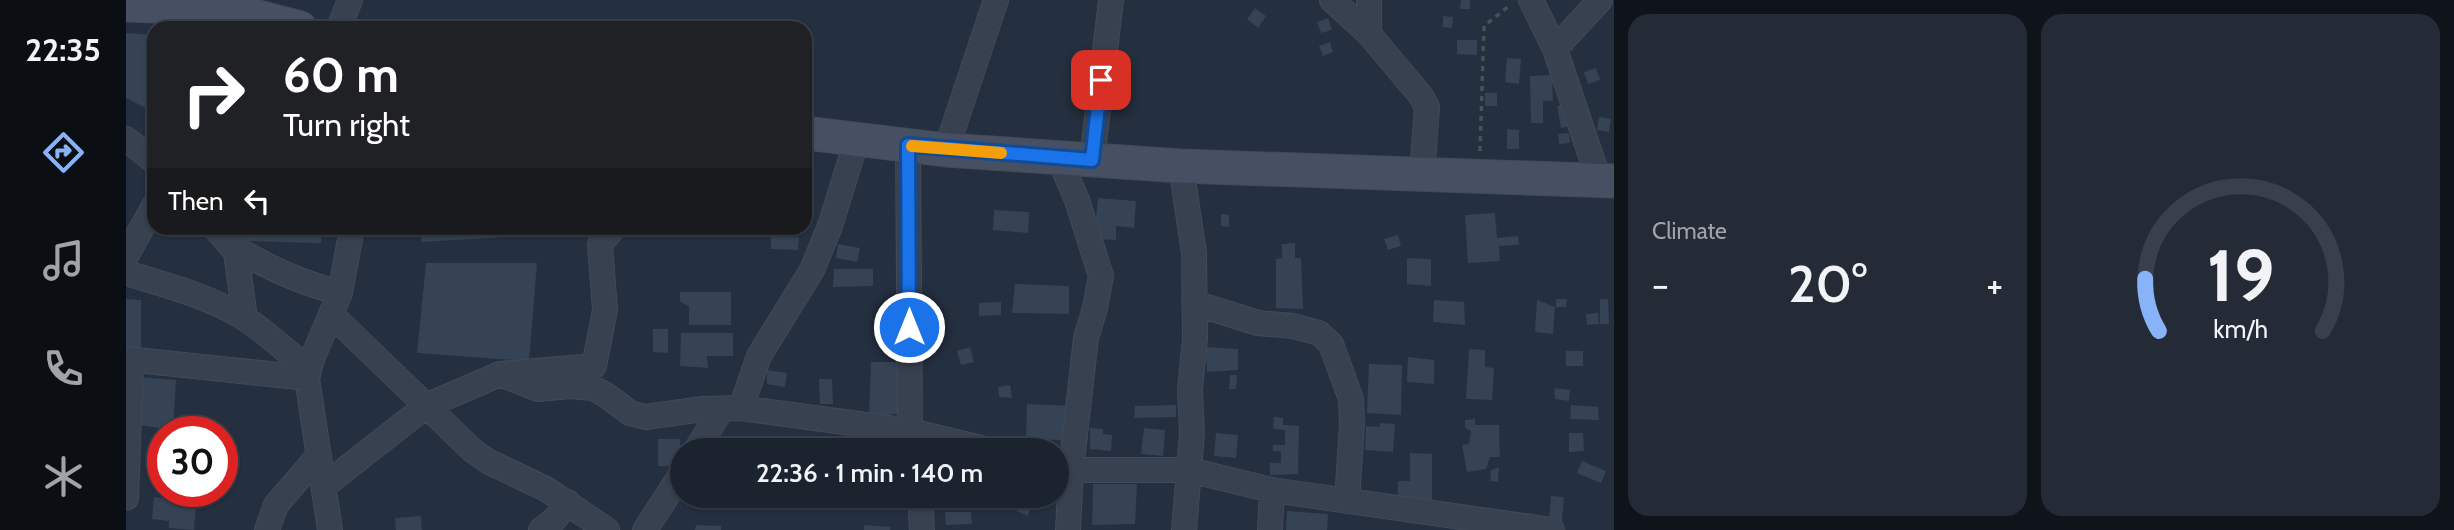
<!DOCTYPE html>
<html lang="en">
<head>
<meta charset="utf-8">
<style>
	:root { --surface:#1b232f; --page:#242b37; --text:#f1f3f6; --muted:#a0a4aa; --line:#39404b; --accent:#89b3f9 }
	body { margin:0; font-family:Cabin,sans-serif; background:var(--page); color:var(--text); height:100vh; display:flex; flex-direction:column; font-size:26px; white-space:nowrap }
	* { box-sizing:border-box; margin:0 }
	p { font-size:23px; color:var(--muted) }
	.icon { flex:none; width:38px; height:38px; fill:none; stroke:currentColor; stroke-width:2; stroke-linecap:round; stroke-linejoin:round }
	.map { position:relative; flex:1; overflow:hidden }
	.panel { display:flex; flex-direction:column; gap:14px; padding:14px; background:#0f131a; width:840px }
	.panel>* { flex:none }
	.guide { position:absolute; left:21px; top:21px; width:665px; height:214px; border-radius:21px; box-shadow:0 2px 5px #0004,0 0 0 2px var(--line); background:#202124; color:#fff; overflow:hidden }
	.speed { position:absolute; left:21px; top:416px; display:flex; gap:14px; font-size:35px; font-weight:700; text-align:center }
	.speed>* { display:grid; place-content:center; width:91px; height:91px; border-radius:50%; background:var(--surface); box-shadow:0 2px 5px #0004,0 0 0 2px var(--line); line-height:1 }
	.speed .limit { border:10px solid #d22; background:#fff; color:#111 }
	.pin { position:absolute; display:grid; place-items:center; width:60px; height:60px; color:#fff; margin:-30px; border-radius:14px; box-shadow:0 4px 10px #0006 }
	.me { position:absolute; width:77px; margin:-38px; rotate:0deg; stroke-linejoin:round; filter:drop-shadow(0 0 5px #0008) }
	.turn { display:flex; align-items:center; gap:24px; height:147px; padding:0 21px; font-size:32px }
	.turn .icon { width:91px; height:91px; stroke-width:2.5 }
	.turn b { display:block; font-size:49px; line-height:60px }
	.then { display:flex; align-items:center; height:66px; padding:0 21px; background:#0003; gap:14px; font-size:26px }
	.big { font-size:52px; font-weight:600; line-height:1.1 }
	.panel .widget { flex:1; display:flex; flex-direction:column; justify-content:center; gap:10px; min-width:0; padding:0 24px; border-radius:21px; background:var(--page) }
	.panel .dial { align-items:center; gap:0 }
	.dial svg { height:182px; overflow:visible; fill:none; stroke:var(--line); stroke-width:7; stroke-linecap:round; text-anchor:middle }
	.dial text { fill:var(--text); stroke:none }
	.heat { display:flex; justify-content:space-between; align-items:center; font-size:38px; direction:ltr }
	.panel .tiles { flex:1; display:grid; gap:14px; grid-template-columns:repeat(2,1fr) }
	.trip { position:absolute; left:544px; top:438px; width:399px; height:70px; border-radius:35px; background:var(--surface); box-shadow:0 2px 5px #0004,0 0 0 2px var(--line); font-weight:600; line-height:70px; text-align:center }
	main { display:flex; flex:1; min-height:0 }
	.dock { display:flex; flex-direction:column; width:126px; justify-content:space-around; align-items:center; background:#0b0e13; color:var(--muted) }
	.dock .icon { width:49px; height:49px }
	.dock .selected { color:var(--accent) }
	.dock b { font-size:32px; color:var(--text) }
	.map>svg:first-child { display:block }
	.building { fill:#364355 }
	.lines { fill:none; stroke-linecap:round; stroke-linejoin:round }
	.minor-casing { stroke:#414a58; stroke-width:26 }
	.secondary-casing { stroke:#414a58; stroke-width:35 }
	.path { stroke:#3f5558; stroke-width:3.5; stroke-dasharray:5 5; stroke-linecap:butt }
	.minor { stroke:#38414f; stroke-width:24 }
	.secondary { stroke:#465062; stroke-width:33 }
	.route-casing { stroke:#114b97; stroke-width:18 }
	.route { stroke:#1a73e8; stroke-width:12 }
	.slow { stroke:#f59e0b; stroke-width:12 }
</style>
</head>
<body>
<main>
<nav class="dock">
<b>22:35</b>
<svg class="icon selected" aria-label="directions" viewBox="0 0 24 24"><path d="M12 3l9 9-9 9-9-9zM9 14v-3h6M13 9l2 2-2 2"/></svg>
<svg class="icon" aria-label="music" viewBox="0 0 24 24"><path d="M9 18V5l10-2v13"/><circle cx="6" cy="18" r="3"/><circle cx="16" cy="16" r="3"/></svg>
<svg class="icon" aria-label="phone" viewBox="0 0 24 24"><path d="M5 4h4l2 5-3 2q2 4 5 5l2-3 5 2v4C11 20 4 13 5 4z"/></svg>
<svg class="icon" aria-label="climate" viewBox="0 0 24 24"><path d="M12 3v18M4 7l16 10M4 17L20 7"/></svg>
</nav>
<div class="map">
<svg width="1488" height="530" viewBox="0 0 1488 530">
	<rect width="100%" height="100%" fill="#242f3f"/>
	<path class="building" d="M1335,0H1344V9H1334Z
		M1129,8L1140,16L1132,28L1121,19Z
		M1317,16L1327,17L1326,28L1317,27Z
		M1202,18L1206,30L1195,33L1191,22Z
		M0,33L28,35V112L0,98Z
		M1331,40H1351V55L1331,54Z
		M1204,42L1207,52L1197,56L1193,46Z
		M1381,58L1395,59L1393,84L1379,82Z
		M1470,68L1474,80L1462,84L1458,72Z
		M1426,75L1427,101H1417V123H1405L1404,76Z
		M1359,93H1371V106H1359Z
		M1439,104L1445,126L1435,128L1431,106Z
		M1473,117L1485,119L1483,132L1471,130Z
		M1381,129L1393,130V149H1381Z
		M1443,133L1444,143L1433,144L1432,134Z
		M972,198L1010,201L1008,228L990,226V240L968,239Z
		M868,210L903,212L902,233L867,230Z
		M1369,213L1371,238L1392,236L1393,245L1373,246L1374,261L1342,263L1339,215Z
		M1095,214L1103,215V227L1095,226Z
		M121,228H196L195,243L120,241Z
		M297,228H381V237L295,242Z
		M567,228H592L593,233L568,237Z
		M1272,235L1275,246L1262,250L1258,239Z
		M645,237H673L672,250L645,249Z
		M1169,243V258H1175L1177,309L1150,308V259L1156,258V244Z
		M712,244L734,248L731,262L710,258Z
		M1281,258L1305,259V286L1281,284Z
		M300,263H411L403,361L291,353Z
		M708,269H747V286L707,287Z
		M889,284L943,286V314L886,313Z
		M554,292H605V325H563V306L554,302Z
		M0,299L15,300V359L0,356Z
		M1430,299H1441L1440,307H1430Z
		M1474,299H1482L1483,324H1474Z
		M1308,300L1338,302L1339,325L1307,322Z
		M1411,300L1429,307L1427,334L1409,332Z
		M875,302V315L853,316V303Z
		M1472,313L1473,324L1461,325L1460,314Z
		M527,329H542V353L527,352Z
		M555,333H607V356H581L582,368L554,366Z
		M844,347L848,362L835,365L831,351Z
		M1080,347L1112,349V370L1081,372Z
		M1343,349L1359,350V367L1368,368L1366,400L1340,399Z
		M1440,351H1457V366H1440Z
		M1282,357L1308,360V384L1281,382Z
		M745,362H781L780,413L743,417Z
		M1243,364L1276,365L1275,415L1241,413Z
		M641,370L661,373L659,387L641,384Z
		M1104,375H1111L1110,389H1103Z
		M12,377L50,380L47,430L6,424Z
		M693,379H706L707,404H694Z
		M884,385L886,398L873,397L872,387Z
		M1428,388L1444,390L1443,401L1429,399Z
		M901,404L946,406V441L900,438Z
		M1050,405V417L1008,418L1009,406Z
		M1445,405L1472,407L1473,420L1444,419Z
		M1148,417L1157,418V425L1173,426L1172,474L1144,475V463H1155V451H1147V445H1159V430L1147,429Z
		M1349,419V425H1373L1374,457H1364L1360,469L1341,472L1336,445L1343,444L1345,431L1339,428V420Z
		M1254,423L1269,424L1267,452L1239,450L1240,426L1254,427Z
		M964,428L977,429V434L986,435L985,451L964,449Z
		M1018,428L1039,430L1037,456L1015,454Z
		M1090,433L1112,435L1110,458L1088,456Z
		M1443,433H1457L1458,451L1443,452Z
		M532,439H554V466H532Z
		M1284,453L1306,454V500L1272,499V481H1284Z
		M1456,461L1480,471L1475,483L1451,473Z
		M1373,467L1372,482L1364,481L1365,470Z
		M967,484H1011L1009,524L966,525Z
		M45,492H71L68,530L43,528V521L26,519L28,497L45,499Z
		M615,495H630L631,508L617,510Z
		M642,495H669L670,509L642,510Z
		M680,495H722L721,509L680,508Z
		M893,495H908L902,516L888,510Z
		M1425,496L1438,497L1436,521L1423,520Z
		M1161,511L1202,514L1201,530H1160Z
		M819,512H845L846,524L820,525Z
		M295,516L296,530H270L269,518Z
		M570,525L595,526V530H569Z
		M738,525L764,527V530H738Z"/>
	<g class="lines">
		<defs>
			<path id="minor" d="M1206,0L1243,34L1295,96L1301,107L1296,175
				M1243,0V34
				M1405,0L1429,49L1473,180
				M213,28L224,0
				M1429,49L1474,0
				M0,139L28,161
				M782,145L784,431L863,450
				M820,150L870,0
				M932,156L951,200L975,276L969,308L960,338L945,470L942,530
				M966,160L985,0
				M1055,166L1068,253L1069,338L1064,390L1066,434L1058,530
				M89,228L110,252
				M111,228L110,252L119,319
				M110,248C143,269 177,283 214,293
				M0,256L28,206
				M0,273C39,285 83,296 118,318C141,332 162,353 183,370
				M1068,303L1132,323L1167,326L1193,333L1205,344L1225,399L1226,424L1221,501
				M206,315L346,450L363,462L420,489L481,530
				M0,359L181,378
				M381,377L412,389L444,386L467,388L480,395L504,413L519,417L577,409L615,408L784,431L787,450
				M615,408L633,356L686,270L704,226L731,139
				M570,450L596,409
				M932,466L945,470H1063L1146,490
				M198,486L300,406L374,374L468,366L479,310L474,244L488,228
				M794,495L796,530
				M0,498L5,360
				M141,530L150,505L193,455
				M204,530L181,378L186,359L214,293L226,228
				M415,530L428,520L442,502
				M519,530L556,473
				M1144,530L1146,490L1426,530"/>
			<path id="secondary" d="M0,5L89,8L121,14L174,28
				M679,133L820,150L1055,166L1488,181"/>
		</defs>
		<use href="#minor" class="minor-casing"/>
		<use href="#secondary" class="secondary-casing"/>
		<path class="path" d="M1354,151L1358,26L1383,6"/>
		<use href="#minor" class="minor"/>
		<use href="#secondary" class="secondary"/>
	</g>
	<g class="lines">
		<defs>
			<path id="route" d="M783,327L782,145L966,160L975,80"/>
		</defs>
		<use href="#route" class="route-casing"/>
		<use href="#route" class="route"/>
		<path class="slow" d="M786,146L875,153"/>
	</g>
</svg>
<div class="speed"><div class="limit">30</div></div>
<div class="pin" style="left:975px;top:80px;background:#d93025"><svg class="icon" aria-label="arrive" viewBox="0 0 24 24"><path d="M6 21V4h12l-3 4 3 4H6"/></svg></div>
<svg class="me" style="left:783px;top:327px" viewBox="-20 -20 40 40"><circle r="17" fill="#1a73e8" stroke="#fff" stroke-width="3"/><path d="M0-11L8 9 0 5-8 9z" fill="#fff"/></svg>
<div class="trip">22:36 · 1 min · 140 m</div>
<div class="guide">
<div class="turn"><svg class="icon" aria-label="right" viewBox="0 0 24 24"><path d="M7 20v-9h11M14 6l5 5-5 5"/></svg><div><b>60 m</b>Turn right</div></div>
<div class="then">Then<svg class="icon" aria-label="left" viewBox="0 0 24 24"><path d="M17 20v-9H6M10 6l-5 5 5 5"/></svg></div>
</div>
</div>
<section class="panel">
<div class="tiles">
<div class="widget"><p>Climate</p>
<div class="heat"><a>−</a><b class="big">20°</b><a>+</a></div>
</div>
<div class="widget dial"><svg viewBox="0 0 100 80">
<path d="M14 69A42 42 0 1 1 86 69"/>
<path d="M14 69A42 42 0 0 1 8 46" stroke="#89b3f9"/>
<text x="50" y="56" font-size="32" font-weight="700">19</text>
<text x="50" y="72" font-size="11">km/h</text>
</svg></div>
</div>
</section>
</main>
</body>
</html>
